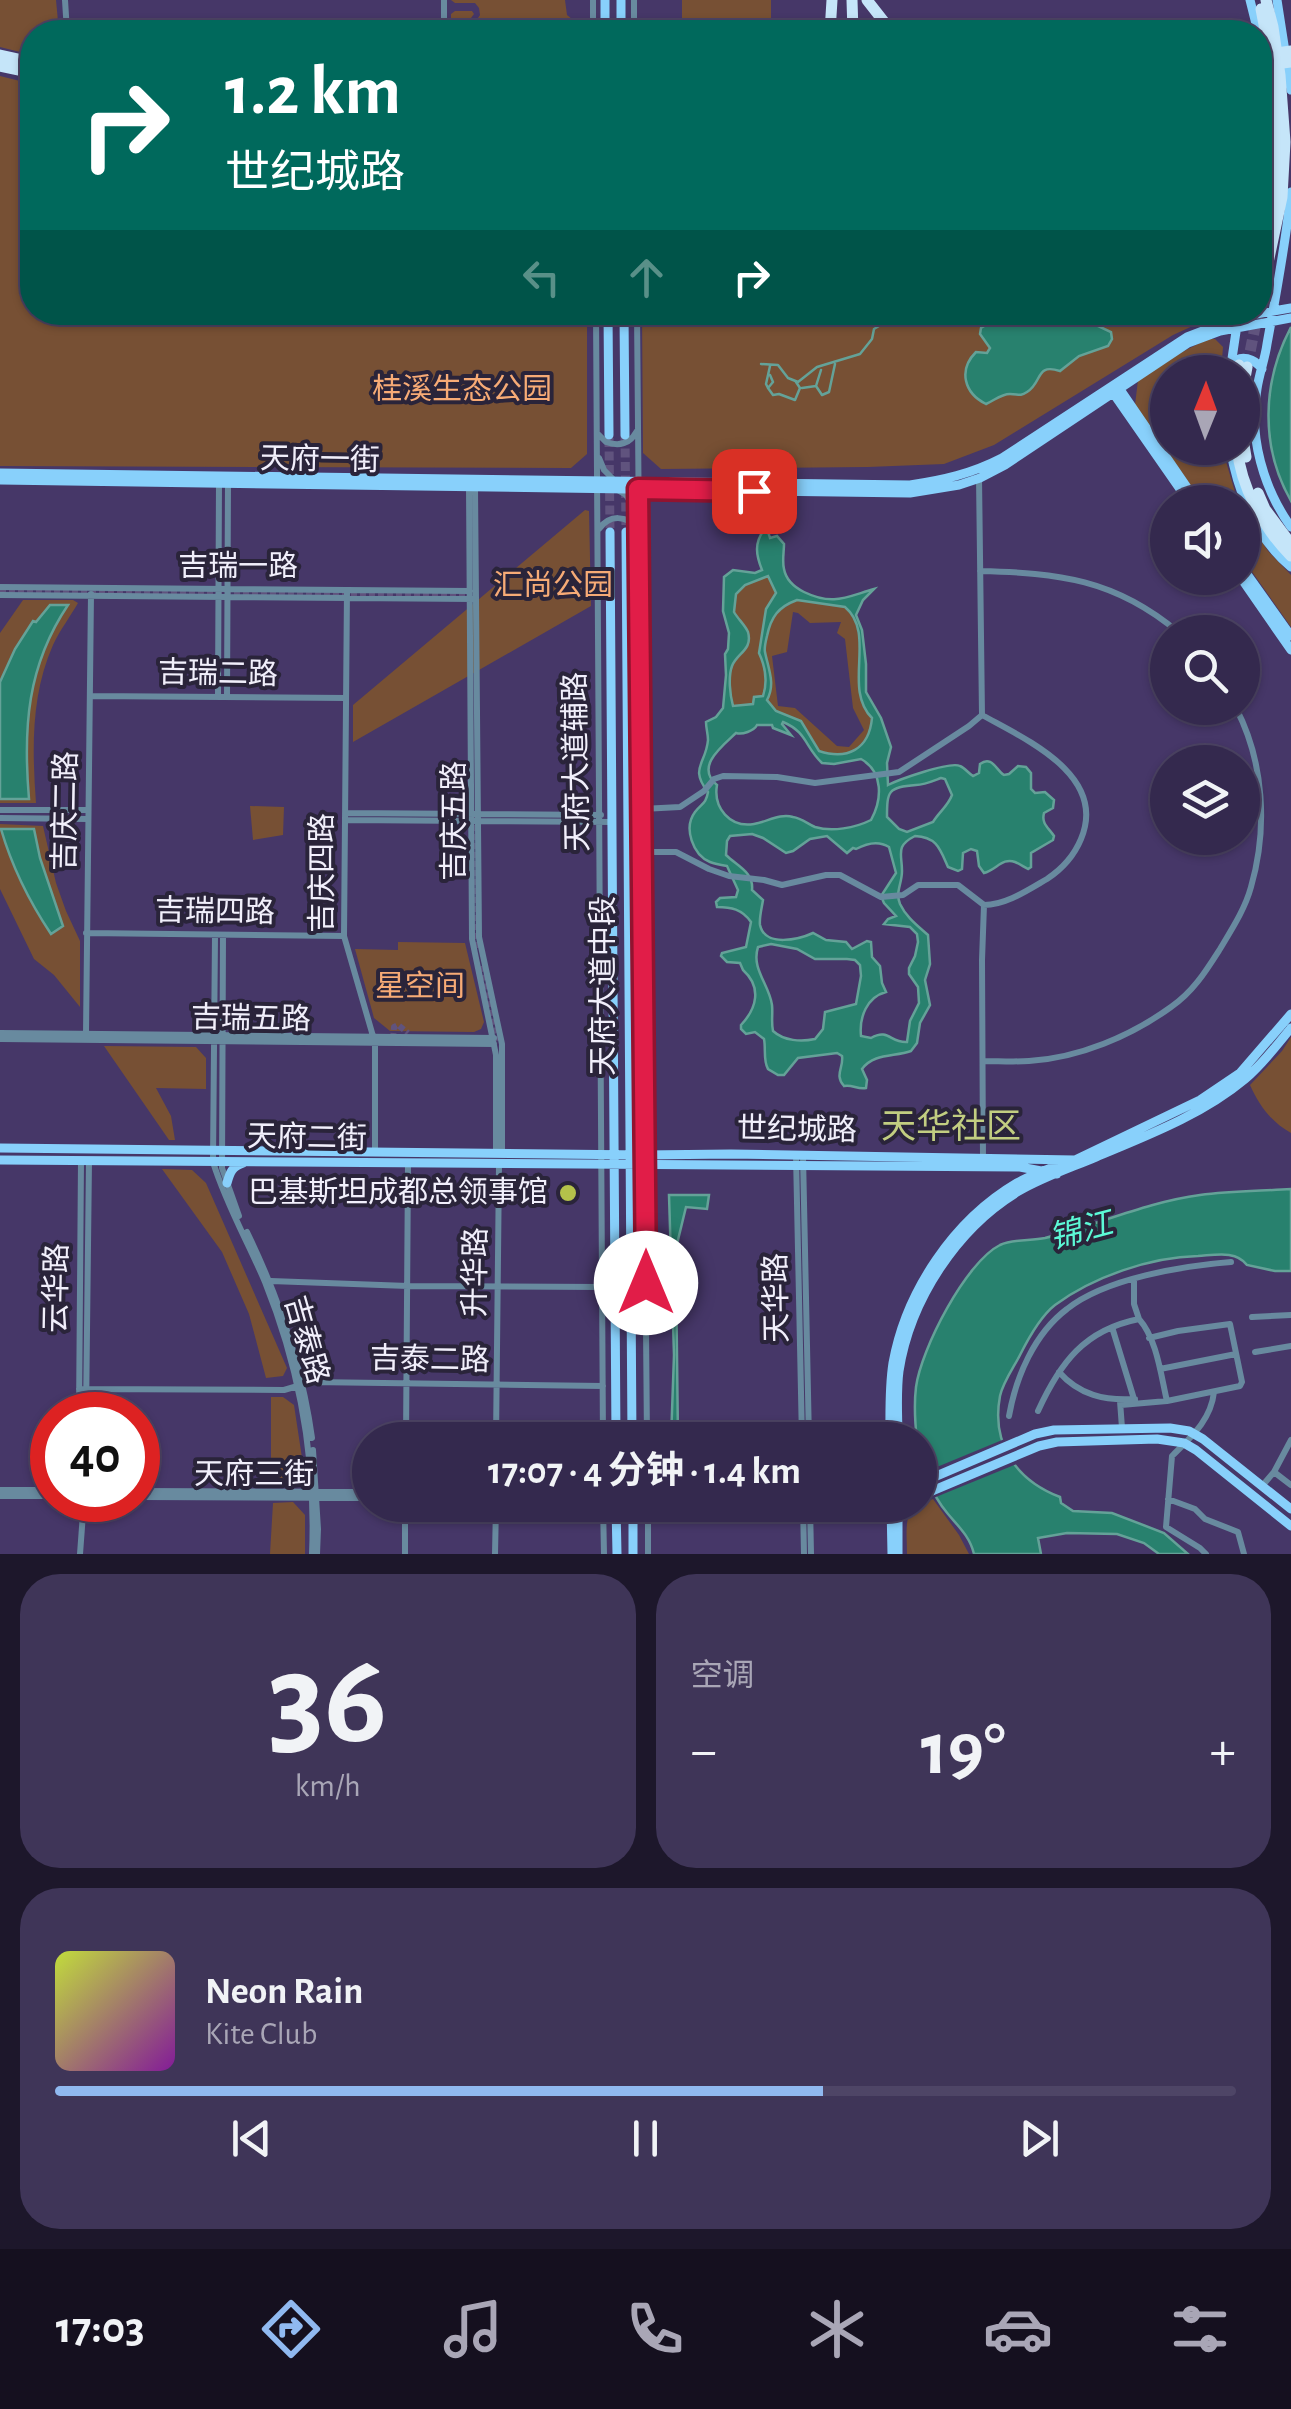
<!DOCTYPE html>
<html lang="zh">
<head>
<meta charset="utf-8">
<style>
	:root { --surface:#34294e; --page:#3f3558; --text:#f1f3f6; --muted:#a9a6b6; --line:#4e4566; --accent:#90b9f0 }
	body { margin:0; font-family:"Alegreya Sans","Noto Sans SC",sans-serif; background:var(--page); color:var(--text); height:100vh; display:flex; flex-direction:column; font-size:38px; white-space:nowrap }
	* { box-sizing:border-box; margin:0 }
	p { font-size:32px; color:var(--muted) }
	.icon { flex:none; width:55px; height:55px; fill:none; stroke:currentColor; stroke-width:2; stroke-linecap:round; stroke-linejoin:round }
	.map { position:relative; height:1554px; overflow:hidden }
	.details { display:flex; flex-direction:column; gap:20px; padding:20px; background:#1d172b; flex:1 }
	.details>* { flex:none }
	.top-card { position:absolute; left:20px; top:20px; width:1252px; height:305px; border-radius:40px; box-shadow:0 2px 8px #0004,0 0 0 2px var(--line); background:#00695c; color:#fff; overflow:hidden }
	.needle { width:65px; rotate:1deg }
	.buttons { position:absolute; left:1150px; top:355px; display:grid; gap:20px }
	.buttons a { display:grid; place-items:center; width:110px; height:110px; border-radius:50%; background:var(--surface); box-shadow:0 2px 8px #0004,0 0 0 2px var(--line); font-size:50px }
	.speed { position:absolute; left:30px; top:1392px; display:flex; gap:20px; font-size:50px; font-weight:700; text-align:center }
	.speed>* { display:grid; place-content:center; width:130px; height:130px; border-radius:50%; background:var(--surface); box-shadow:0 2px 8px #0004,0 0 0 2px var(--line); line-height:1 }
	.speed .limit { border:15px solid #d22; background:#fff; color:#111 }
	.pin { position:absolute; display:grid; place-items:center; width:85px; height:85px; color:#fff; margin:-42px; border-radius:20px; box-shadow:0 5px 15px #0006 }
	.me { position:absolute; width:110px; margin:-55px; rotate:0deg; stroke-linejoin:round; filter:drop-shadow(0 0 8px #0008) }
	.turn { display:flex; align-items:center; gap:35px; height:210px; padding:0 40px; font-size:45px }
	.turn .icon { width:130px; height:130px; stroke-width:2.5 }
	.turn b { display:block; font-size:70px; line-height:85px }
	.lanes { display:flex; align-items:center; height:95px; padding:0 40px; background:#0003; justify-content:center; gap:50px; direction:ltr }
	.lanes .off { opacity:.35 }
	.big { font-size:75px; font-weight:700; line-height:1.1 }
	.details .widget { flex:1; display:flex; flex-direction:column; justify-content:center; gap:15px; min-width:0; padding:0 35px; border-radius:40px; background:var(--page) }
	.details .dial { align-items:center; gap:0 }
	.dial b { font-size:130px; line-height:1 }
	.song { display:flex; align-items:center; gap:30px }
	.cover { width:120px; height:120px; border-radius:15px; background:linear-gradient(135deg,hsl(70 70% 55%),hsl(290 70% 35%)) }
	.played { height:10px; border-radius:5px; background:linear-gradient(90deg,var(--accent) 65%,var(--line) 65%) }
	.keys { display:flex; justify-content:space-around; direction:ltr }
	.heat { display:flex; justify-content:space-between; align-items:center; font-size:55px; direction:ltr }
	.details .tiles { flex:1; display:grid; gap:20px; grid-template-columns:1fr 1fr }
	.widget:last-child { grid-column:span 2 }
	.trip { position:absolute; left:352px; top:1422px; width:585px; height:100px; border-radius:50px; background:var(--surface); box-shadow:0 2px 8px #0004,0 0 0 2px var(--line); font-weight:700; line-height:100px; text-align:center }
	.dock { display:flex; height:160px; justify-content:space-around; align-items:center; background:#15101f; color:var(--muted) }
	.dock .icon { width:70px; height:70px }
	.dock .active { color:var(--accent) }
	.dock b { font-size:45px; color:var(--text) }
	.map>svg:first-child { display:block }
	.green { fill:#775034; fill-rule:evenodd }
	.water { fill:#28816e; stroke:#64a298; stroke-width:2.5; fill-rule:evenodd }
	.pier { fill:#463768 }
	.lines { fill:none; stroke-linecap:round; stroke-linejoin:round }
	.stream { stroke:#64a298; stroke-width:2.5 }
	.minor-tunnel { stroke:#60537e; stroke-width:6; stroke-dasharray:6 3; stroke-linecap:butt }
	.major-tunnel { stroke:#60537e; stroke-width:9; stroke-dasharray:9 4.5; stroke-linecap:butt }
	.highway-tunnel { stroke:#60537e; stroke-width:11; stroke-dasharray:11 5.5; stroke-linecap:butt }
	.minor { stroke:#688a9f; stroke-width:6 }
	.major { stroke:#88d0fb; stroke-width:9 }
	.highway { stroke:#c5e5f9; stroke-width:11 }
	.highway-bridge { stroke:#c5e5f9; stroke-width:11 }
	.route-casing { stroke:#92132f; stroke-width:25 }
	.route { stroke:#e11d48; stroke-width:18 }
	.poi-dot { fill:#b4c24a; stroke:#2a243a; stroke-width:4 }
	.labels { text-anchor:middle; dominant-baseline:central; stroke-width:8; stroke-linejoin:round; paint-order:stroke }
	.park-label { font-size:30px; fill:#f7ab76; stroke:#2a243a }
	.street-label { font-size:30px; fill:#f1effb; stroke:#2a243a }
	.poi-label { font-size:30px; fill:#f1effb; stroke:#2a243a; text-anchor:end }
	.water-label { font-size:32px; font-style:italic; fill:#5cf9d6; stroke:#2a243a }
	.quarter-label { font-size:35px; fill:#c2ce81; stroke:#2a243a }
</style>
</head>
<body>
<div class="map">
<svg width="1291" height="1554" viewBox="0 0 1291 1554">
	<rect width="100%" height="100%" fill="#463768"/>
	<path class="green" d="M0,0H56L59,32H32V55L0,47Z
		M451,0H565L567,15L577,23L571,26L569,32H451V28L463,27L462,24H451V14L455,11H472L474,14L471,18V22L476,21L480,15L479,8L475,3H455Z
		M682,0H771V24L767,28H685L682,25Z
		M0,76L32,84V312L587,313V454L571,468L0,466Z
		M642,313H1221L1173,335L994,445L944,464L868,467L661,469L643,453Z
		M1208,339H1215L1223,347L1221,372H1168V448H1222L1238,502H1202L1135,405L1138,380L1174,356Z
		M585,510L589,511L591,606L353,742V705Z
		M1242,512L1268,551L1291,575V627L1243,559Z
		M768,576L776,593L766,609L759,653C763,661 765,668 766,678C767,704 753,704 732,706C730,695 728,677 732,666C734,659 737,659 742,654C757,638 743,626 734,612L736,594L745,585Z
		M23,600H73L78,603C70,617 60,630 53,645C31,695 32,749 36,803H0V633Z
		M797,600L845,607C873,631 847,694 872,718C869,750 848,760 819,751L801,721L776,712L767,700L765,645L771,620L774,614ZM793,612L798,613L810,623L841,622L837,633L845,639L853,708L864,730L849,747L837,746L795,708L778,706L772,656L787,652Z
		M250,806L284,807L283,835L253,840Z
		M0,824L43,826L56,883L66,911L80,941V1007L54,975L34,959L0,889Z
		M398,942L465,943L484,1022L481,1029L474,1032L390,1031L374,1018L355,949L398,950Z
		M1291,1037V1133C1271,1122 1259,1105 1250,1085L1282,1051Z
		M104,1046L196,1047L206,1058V1089L156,1088L171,1116L175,1140H169Z
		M162,1169L192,1170L206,1183L287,1368L283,1376L266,1378L249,1314L222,1252Z
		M271,1397H283L294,1405L304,1471L297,1479L271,1481Z
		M933,1499L959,1535L969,1554H907C907,1524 901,1510 933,1499Z
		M293,1502L305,1515V1554H270L273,1503Z"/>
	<path class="water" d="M1070,313H1091L1098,326L1111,332L1112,339L1108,346L1079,356L1060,371C1035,363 1043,382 1027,392C1019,397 1019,394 1010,394C1001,394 995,400 986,404C964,393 958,370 976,352L987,353L990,348L980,334L981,328L989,323L1004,319L1011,325L1026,321L1039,325L1061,321Z
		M1291,327V501C1260,447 1262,382 1291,327Z
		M761,519H764L770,538L777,536L784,544C784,552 782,561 784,569C786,580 794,587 804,592C833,606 846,597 874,589L863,600L856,615L862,630L866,664V692L881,718L891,747L887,763L888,785C898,780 950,761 960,766C965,768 968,773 973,776L979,773L980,764C992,755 996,770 1004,775L1009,774L1018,766L1026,767L1031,773V789L1035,793L1045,792L1054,800L1053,808L1044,813C1041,824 1049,828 1054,836L1053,840L1031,853V867L1028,869C1024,867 1020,864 1015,862C1003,857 996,870 984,873L979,866L977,851L971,849L963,853L962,869L958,871L948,867C940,849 937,837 915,836C895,846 902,854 902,871C902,884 895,892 900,904C906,917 918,926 928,935L930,964L925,980L930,1005L920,1023L917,1043L911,1051C894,1057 874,1053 862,1069L867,1080L866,1088C858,1090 852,1084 844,1086C834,1075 844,1067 842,1056L837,1053L798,1058L784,1075H778L768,1069C763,1061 766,1049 764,1039L755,1032L746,1034L741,1029V1025C757,1008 762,987 743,970L740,963L727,962L721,956L722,953L746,947L751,922C742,909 731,907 717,907L716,902L720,898L736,897L738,890L727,866C721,865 715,864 710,862C693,855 683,828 695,812C702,803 706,804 708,792C689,768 706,764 708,740C708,734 706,728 706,722L716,717L723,708L726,675L725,654L728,649L729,633L723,611L724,577L733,570L755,573L762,570C756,555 754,543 764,530L760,527ZM768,576L776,593L766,609L759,653C765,666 768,681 763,696L754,697L753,704L733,706C730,695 728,677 732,666C737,653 753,650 748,632C745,625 738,619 734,612L736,594L745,585ZM797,600L845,607C877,634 842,688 872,718C869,750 847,760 819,751L801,721L776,711L767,700C776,684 768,668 765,652C764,648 766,640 767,636C771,617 778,607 797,600ZM783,722C807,732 805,747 822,763L834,764L861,759C884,772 882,800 871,820C855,828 832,832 815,827C808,824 801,818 793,817C780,813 767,822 754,824C730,828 713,808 717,785C695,767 721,747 736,733C742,735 754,731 757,725H772L773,728L791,735L782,724ZM941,778L945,779L952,795C948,806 939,812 933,822L907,832L899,829L887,817C887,791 888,787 916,785C924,785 933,781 941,778ZM752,834L763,838L786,853L793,851L810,839L827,836L847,853L853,848L856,849C867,843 878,840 889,847L896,873L881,896L884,903L896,916L888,919L884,924L910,927L917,934L918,942L915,956L909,968V974L918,987L919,1003L910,1021L907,1042C890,1043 889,1028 871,1038L861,1036C859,1017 867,997 886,992L882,983L880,966L872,957L871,942L867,941L852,949L846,942L826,940L813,933C800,939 765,948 760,925C759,918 762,907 763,900L752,890C754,872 737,866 726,855L727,841L730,836ZM771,944L797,949L815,959H847L855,960L860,965L861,976L856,1004L825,1012L823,1029L815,1039C801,1042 784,1041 773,1031C771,1022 773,1014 772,1005C769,984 751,969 758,947Z
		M50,605H68C27,666 23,728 29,799H0V682L15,649L33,621L36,622Z
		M1,829H34L40,858L63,926L51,934C29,901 12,867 1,829Z
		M1291,1189V1271H1275L1247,1265C1236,1250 1215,1255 1198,1256C1150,1257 1093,1277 1055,1305C1041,1316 1028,1339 1020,1355C1014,1367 1003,1382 1000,1396C991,1444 1016,1480 1060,1497L1061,1503L1073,1511L1112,1513L1164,1533L1188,1554H1159L1144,1543L1117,1534L1067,1533L1038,1538L1041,1554H974C970,1537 959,1527 948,1514C931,1494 920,1466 920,1440H917C915,1423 914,1404 916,1387C921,1349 966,1262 1000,1245C1013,1239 1031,1241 1045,1238C1097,1225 1147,1202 1200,1195C1230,1191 1261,1191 1291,1189Z
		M669,1195H709L707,1209L686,1207L677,1244L676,1272L678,1440H671L674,1355Z"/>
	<path class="pier" d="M1007,1438L1019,1463L931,1499L920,1474Z"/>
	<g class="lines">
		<path class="stream" d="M761,364L778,365L788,378L798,382L817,367L860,354L872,339L874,329L884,323L890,312
			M770,375L773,382L768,388L766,384L770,366
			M816,386L822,395L829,392L835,364
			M768,388L773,395L779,394L795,400L800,388L796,382
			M802,388L816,386L821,370"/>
		<path class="minor-tunnel" d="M0,591L472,594
			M475,816L477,949
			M481,966L496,1041
			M393,1039L394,1027L398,1025L408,1033"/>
		<path class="major-tunnel" d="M625,435L626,532
			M609,438L610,532"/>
		<path class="highway-tunnel" d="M1247,367L1257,317"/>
		<path class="minor" d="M65,0L67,32
			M444,0V32
			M593,0V29
			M634,0V31
			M596,312L603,1440
			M637,312L647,1440
			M599,435L606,442C619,447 630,444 637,431
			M599,458L604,470L614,480
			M979,477L982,715C1025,739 1108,775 1081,839C1074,856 1062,869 1047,879C1028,890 1006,905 984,905L982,960L983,1159
			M469,487L472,939L496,1055V1153
			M475,487L479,937L502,1044V1153
			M616,489L626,495L638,513
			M599,529C610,514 626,515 638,529
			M980,571C1058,573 1115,579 1178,632
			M0,587L470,591
			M347,590L344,936L375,1043V1152
			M0,595L474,599
			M90,696L346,698
			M218,697L219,482
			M227,697L228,483
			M642,809L680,807L704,791L714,779L723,776L777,777L815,783L899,772L969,726L982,715
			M0,810H88
			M345,813L601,815
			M0,818L88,819
			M345,820L613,822
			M642,852H676L709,869L729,876L764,880L782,885L826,875H840L881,897L903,895L918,885H958L984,905
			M86,933L344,936
			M215,935L213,1162C226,1204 248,1242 265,1282C300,1369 316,1461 312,1554
			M223,935L222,1168L239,1216
			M0,1033L494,1038
			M86,1034L91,594
			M0,1039L494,1044
			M983,1061C998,1061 1014,1062 1029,1061C1079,1058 1131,1036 1171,1007C1193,992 1206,971 1220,949C1232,929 1245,909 1251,887C1268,828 1264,762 1236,708
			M796,1155L802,1440
			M803,1156L809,1440
			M247,1232C279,1298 302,1365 312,1438
			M1134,1280V1304L1139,1319C1157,1339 1161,1376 1167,1401
			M271,1281L408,1286L602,1287
			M1252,1317L1291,1315
			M1112,1327L1134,1399
			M1255,1352L1291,1346
			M1160,1369L1236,1354
			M1059,1372C1079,1395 1105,1401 1135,1399
			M79,1389L284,1390L311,1382L603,1386
			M1120,1401L1122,1428
			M1121,1405L1167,1401L1240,1386L1242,1382L1230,1324L1178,1331L1149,1338
			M1038,1411C1060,1363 1084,1330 1139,1319
			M79,1415L81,1161
			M86,1415L89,1161
			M1009,1416C1016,1377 1034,1334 1067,1309C1106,1278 1183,1266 1231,1262
			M406,1440L408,1164
			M496,1440L499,1165
			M313,1450L318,1529L317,1554
			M1274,1472L1291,1485
			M1262,1486L1274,1472L1291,1440
			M0,1490H52
			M138,1491L370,1492
			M0,1496H52
			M138,1497L370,1498
			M1168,1499L1195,1509L1205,1519L1238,1532L1244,1554
			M603,1505L604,1554
			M648,1505V1554
			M803,1505L804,1554
			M810,1505L811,1554
			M80,1554L84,1500
			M405,1554V1505
			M495,1554L496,1505
			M1206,1554L1200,1548L1166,1527L1172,1456C1191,1437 1211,1420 1214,1392"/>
		<path class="major" d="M605,0V32
			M621,0V32
			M1250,0L1258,32
			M1277,0L1291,90
			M593,28L594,32
			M633,32L634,27
			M1291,192C1286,243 1276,294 1267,344C1265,359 1259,374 1257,389C1248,437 1264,489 1291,527
			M1260,219C1271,164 1269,119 1262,63
			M608,312L609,435
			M624,312L625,435
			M1232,365C1240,353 1255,359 1262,369
			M1230,372L1237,325
			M1117,385L1197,502
			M1111,390L1189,502
			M1230,448C1238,492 1255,537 1291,567
			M0,473L910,485C943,480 971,474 1002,458L1187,337L1239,317L1291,308
			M0,480L910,493L959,485L980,478L1005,465L1188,343L1220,331L1291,318
			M610,532L616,1440
			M626,532L632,1440
			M1242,567L1291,636
			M1241,578L1291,650
			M0,1148L644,1155L731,1154L1075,1160L1200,1100L1240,1073L1291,1014
			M0,1160L1020,1167L1057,1174
			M227,1183C230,1172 232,1167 243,1163
			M890,1440C890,1414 889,1388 893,1363C906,1291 954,1220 1017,1183C1033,1174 1051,1168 1068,1162
			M898,1440C898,1417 896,1394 899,1371C910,1300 957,1228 1019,1191C1043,1177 1070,1168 1096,1157C1146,1136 1202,1115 1245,1079C1262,1065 1277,1045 1291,1028
			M920,1483L1035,1434L1054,1430L1170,1428L1189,1431L1203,1439L1291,1509
			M920,1496L1039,1446L1057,1442L1157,1439L1184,1443L1196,1450L1291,1526
			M616,1505L617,1554
			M633,1505V1554
			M891,1505L892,1554
			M898,1505V1554"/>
		<path class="highway" d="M852,0L853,32
			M867,0L892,32
			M1261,9C1271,59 1279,112 1277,164C1275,192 1268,220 1263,248
			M830,32L832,0
			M0,55L32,62
			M0,66L32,73
			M1262,291L1282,197L1285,142L1280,75L1273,27L1266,0
			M1238,372L1239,365
			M1242,395L1247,367
			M1242,433L1246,457
			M1237,448C1241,487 1263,528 1291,556
			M1258,493L1265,509L1291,544"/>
		<path class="highway-bridge" d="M1260,55L1291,51
			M1260,66L1291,62"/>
	</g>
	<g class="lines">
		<defs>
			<path id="route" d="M646,1283L638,489L754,491"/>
		</defs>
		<use href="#route" class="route-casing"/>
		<use href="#route" class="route"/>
	</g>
	<circle class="poi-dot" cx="568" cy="1193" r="10"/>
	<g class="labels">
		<g class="park-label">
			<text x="462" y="390">桂溪生态公园</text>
			<text x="553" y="586">汇尚公园</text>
			<text x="420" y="987">星空间</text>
		</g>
		<g class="street-label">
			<text transform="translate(320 460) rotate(1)">天府一街</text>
			<text x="238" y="567">吉瑞一路</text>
			<text transform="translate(218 674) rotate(1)">吉瑞二路</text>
			<text transform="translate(577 762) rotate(-91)">天府大道辅路</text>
			<text transform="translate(66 811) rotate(-89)">吉庆二路</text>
			<text transform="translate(455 821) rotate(-90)">吉庆五路</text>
			<text transform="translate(323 873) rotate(-90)">吉庆四路</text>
			<text transform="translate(215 912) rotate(1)">吉瑞四路</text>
			<text transform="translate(604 986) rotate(-90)">天府大道中段</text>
			<text transform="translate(251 1019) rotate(1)">吉瑞五路</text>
			<text transform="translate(797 1130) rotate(1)">世纪城路</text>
			<text transform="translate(307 1138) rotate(1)">天府二街</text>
			<text transform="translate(476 1272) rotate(-89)">升华路</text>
			<text transform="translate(57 1288) rotate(-89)">云华路</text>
			<text transform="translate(777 1298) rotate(-91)">天华路</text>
			<text transform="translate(306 1340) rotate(74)">吉泰路</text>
			<text transform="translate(430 1360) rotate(1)">吉泰二路</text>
			<text x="254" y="1475">天府三街</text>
		</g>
		<g class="poi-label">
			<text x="548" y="1193">巴基斯坦成都总领事馆</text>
		</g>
		<g class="water-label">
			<text transform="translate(1081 1231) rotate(-15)">锦江</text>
		</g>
		<g class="quarter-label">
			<text x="951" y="1127">天华社区</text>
		</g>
	</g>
</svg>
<div class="buttons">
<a><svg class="needle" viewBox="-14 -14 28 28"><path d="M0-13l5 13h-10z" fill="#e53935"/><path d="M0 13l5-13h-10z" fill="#a9a6b6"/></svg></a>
<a><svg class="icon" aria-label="sound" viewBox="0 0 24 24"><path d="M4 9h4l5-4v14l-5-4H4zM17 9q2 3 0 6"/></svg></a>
<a><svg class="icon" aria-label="search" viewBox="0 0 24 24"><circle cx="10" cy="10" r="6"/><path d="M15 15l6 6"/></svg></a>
<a><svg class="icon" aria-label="layers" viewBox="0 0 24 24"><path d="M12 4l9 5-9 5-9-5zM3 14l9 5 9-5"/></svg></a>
</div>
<div class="speed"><div class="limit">40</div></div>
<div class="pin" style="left:754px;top:491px;background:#d93025"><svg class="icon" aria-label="arrive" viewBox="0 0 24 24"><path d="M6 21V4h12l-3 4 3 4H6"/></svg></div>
<svg class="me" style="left:646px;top:1283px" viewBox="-20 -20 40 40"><circle r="19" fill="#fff"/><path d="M0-13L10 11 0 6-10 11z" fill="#e11d48"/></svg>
<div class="trip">17:07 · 4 分钟 · 1.4 km</div>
<div class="top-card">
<div class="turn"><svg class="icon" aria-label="right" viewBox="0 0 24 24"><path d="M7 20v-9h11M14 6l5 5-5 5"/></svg><div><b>1.2 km</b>世纪城路</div></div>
<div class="lanes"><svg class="icon off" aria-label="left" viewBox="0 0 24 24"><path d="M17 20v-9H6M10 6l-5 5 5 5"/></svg><svg class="icon off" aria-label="ahead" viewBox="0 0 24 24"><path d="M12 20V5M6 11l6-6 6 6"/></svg><svg class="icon" aria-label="right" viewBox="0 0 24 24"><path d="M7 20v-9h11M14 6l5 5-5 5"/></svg></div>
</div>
</div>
<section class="details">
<div class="tiles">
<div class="widget dial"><b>36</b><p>km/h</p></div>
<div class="widget"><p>空调</p>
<div class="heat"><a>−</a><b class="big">19°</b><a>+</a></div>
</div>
<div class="widget">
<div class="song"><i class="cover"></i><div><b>Neon Rain</b><p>Kite Club</p></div></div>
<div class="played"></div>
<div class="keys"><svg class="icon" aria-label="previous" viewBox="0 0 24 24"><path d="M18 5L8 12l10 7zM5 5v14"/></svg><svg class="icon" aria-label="pause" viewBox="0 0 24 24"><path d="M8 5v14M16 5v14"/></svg><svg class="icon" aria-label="next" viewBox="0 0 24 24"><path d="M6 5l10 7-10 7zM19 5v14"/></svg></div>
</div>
</div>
</section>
<nav class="dock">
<b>17:03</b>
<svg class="icon active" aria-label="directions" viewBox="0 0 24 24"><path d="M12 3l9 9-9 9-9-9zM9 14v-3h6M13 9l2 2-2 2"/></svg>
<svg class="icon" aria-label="music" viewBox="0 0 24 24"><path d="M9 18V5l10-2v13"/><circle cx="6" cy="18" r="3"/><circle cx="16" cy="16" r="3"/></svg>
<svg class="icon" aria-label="phone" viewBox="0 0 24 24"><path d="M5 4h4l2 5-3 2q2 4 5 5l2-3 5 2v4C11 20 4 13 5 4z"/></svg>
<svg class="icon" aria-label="climate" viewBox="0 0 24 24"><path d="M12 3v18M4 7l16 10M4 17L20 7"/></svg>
<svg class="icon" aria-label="car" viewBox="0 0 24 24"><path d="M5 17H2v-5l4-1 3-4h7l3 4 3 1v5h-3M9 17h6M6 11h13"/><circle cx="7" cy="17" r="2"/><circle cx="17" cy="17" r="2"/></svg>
<svg class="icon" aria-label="filters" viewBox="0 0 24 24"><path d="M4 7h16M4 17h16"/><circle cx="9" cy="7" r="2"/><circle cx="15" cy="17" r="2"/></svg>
</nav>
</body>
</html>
